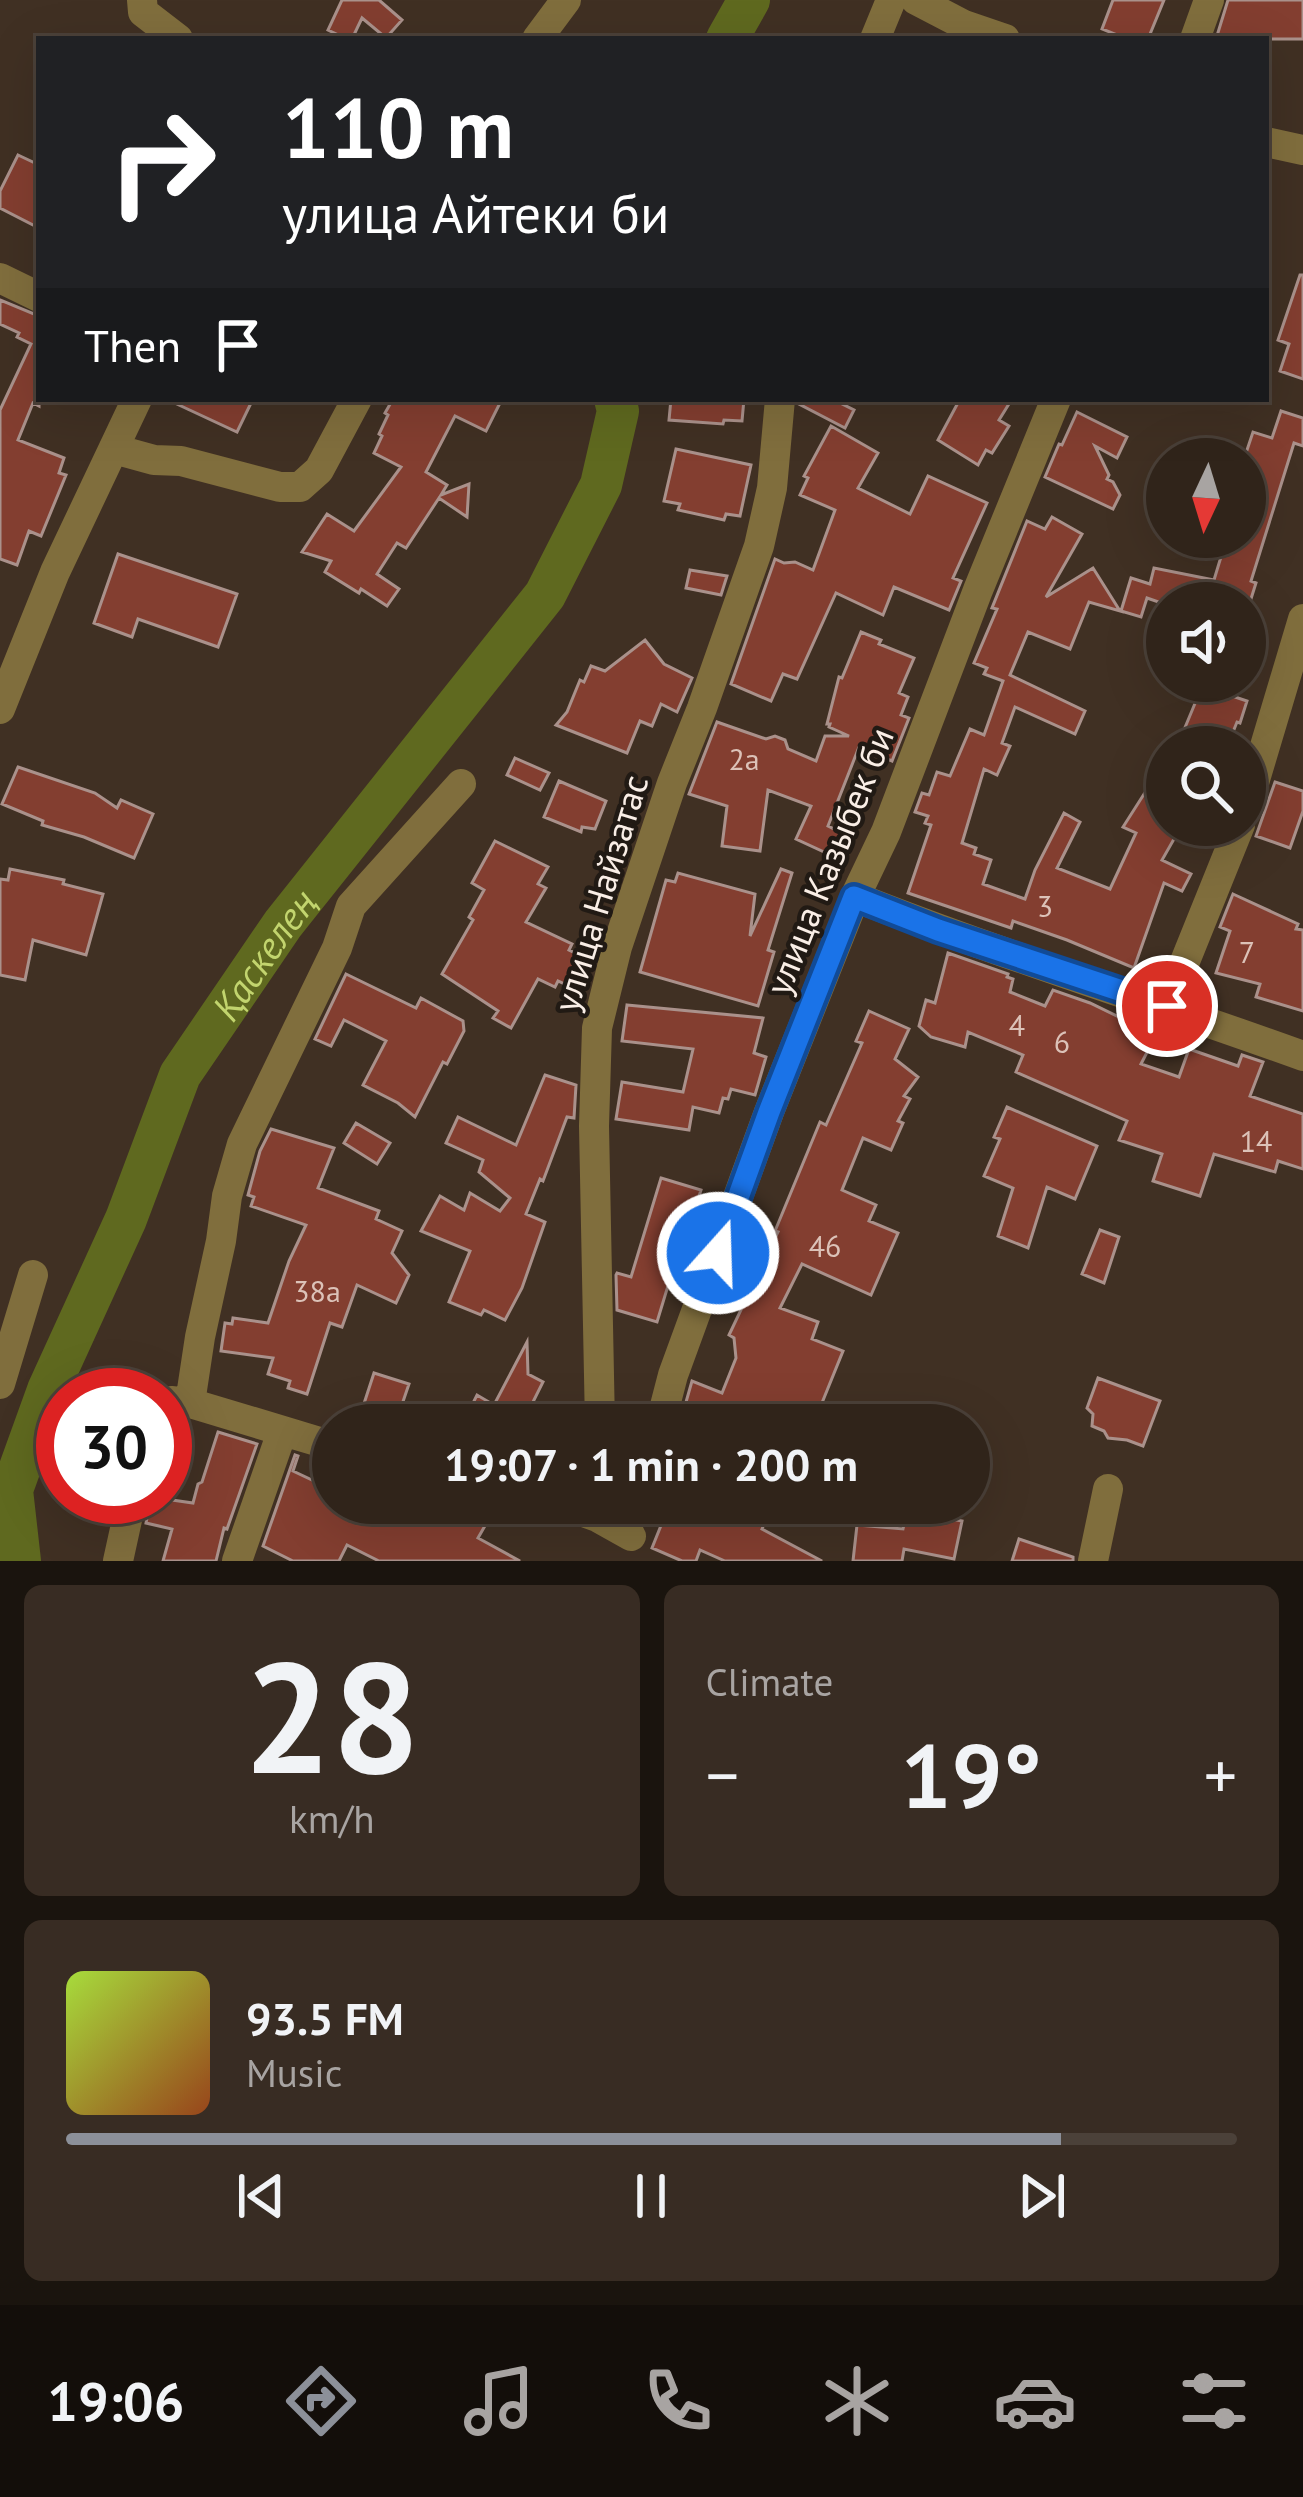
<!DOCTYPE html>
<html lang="en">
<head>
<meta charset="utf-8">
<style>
	:root { --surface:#30241a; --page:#382c23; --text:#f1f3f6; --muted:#a8a4a2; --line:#4b4139; --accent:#8c9099 }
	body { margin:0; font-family:"PT Sans",sans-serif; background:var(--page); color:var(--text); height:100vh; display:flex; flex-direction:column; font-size:45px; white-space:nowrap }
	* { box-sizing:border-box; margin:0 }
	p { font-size:39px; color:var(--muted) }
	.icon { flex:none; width:66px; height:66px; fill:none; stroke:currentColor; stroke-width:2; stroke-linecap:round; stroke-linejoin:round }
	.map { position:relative; height:1561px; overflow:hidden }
	.panel { display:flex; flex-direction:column; gap:24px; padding:24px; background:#1a140e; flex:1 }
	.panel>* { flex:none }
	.guide { position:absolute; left:36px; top:36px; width:1233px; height:366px; border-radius:0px; box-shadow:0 12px 48px #0002,0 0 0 3px var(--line); background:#202124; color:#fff; overflow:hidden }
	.needle { width:78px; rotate:184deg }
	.tools { position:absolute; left:1146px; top:438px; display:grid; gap:24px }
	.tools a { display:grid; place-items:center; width:120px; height:120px; border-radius:50%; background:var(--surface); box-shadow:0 12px 48px #0002,0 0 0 3px var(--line); font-size:60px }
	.speed { position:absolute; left:36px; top:1368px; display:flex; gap:24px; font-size:60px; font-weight:700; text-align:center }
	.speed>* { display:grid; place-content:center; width:156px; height:156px; border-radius:50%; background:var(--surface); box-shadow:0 12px 48px #0002,0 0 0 3px var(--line); line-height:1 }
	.speed .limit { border:18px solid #d22; background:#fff; color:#111 }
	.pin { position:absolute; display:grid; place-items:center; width:102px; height:102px; color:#fff; margin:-51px; border:6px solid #fff; border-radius:50%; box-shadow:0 3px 12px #0007 }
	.me { position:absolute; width:132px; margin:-66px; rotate:20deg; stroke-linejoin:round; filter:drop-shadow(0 0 9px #0008) }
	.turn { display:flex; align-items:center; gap:42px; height:252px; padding:0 48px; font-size:54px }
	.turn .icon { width:156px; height:156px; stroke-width:2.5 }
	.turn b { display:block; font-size:84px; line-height:102px }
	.then { display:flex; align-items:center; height:114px; padding:0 48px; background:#0003; gap:24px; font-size:45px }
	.big { font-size:90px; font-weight:700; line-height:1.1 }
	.panel .card { flex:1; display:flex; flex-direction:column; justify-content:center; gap:18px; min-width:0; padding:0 42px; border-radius:18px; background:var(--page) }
	.panel .dial { align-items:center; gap:0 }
	.dial b { font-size:156px; line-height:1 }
	.song { display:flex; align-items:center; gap:36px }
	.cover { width:144px; height:144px; border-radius:18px; background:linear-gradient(135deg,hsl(80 70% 55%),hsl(20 70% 35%)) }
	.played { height:12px; border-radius:6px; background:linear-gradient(90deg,var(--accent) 85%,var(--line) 85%) }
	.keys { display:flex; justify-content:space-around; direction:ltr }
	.heat { display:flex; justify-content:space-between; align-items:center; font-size:66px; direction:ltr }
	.panel .tiles { flex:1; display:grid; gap:24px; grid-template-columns:1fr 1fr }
	.card:last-child { grid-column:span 2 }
	.trip { position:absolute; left:312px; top:1404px; width:678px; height:120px; border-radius:60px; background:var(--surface); box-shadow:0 12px 48px #0002,0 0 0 3px var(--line); font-weight:700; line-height:120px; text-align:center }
	.dock { display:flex; height:192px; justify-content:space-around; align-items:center; background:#130e0a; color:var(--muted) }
	.dock .icon { width:84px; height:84px }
	.dock .on { color:var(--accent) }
	.dock b { font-size:54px; color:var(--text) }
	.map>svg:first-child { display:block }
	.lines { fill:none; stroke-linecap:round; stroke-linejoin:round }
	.river { stroke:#5f691f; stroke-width:42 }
	.building { fill:#833e30; stroke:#aa918b; stroke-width:3 }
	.minor { stroke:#806e3d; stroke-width:30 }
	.route-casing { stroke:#114b97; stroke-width:30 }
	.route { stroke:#1a73e8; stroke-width:21 }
	.labels { text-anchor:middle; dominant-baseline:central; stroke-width:9; stroke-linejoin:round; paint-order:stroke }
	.number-label { font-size:30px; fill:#dcc2b8 }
	.street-label { font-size:36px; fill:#f9eee6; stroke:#211a14 }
	.water-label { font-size:39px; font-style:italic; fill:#c2d46e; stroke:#211a14 }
</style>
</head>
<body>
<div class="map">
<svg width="1303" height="1561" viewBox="0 0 1303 1561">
	<rect width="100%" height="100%" fill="#403023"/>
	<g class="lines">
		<g class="river">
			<path d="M727,39L749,0"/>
			<path id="s1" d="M20,1561L12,1490L48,1390L126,1219L180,1075L283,924L545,595L601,485L618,411L615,399"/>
		</g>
	</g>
	<path class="building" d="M342,0H379L402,20L386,38L362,18L352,39H347L328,30Z
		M1113,0H1164L1148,39H1127L1102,29Z
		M1228,0H1303V39H1216Z
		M18,155L39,165V228L0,208V191Z
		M1300,275H1303V379L1280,371L1289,344L1278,340Z
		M0,300L39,316V406L33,403L18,440L64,458L59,473L66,475L41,536L29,531L17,565L0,559V410L31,344L17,337L19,333L0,324Z
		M166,399H253L237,432Z
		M393,399H502L486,431L455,416L426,472L447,485L441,495L469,484L467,517L439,498L406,548L397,543L377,574L399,589L387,606L361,589L359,593L325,572L331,561L302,552L327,514L354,531L401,467L374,453L382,436L379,434L388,415L385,413Z
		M671,399H744L742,421L724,420L723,424L669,420Z
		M799,399H832L854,410L845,428L799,404Z
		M960,399H1012L999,420L1009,426L992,453L986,450L978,465L938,440Z
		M1281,411L1303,418V446L1294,443L1251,581L1256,583L1250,602L1226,594L1224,603H1221L1175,593L1172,603L1167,605L1147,598L1141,617L1121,611L1131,578L1150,584L1154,568L1214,580L1227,537H1245V456L1253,432L1272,438Z
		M1077,412L1127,437L1117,458L1095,446L1109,475L1107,479L1113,482L1120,495L1113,509L1045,477L1059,444L1062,445Z
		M831,426L878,453L858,488L910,514L928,476L987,503L953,578L961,581L949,610L894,587L883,615L836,593L797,679L783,674L771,701L731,684L775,559L784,563L795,562L813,570L835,510L800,495L808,478L804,476Z
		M676,449L751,465L740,516L726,514L724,520L678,510L680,504L664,501Z
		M1052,517L1082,534L1046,597L1093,568L1120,611L1089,602L1070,649L1028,632L1010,675L1085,711L1075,734L1015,707L1002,743L1010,746L997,775L984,769L962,843L976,848L974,854L991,860L983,884L1025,899L1035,870L1064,813L1080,822L1057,868L1110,889L1136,833L1123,827L1167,758V825H1182L1162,860L1191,874L1182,891L1164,883L1134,968L1067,940L1013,921L1011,928L908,893L931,825L925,823L928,816L915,812L922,793L929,795L937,772L950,776L970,729L984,735L1003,681L984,674L987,668L974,663L997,609L992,608L1027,521L1045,529Z
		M118,554L237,594L218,647L138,619L132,637L94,623Z
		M690,570L727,576L721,595L686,588Z
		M861,632L881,640L879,644L914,658L899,693L908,697L901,715L909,718L892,761L859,747L828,826L846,835L835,857L796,839L811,806L768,790L760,851L722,846L727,806L689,794L717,722L766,739L775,736L785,740L788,749L816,761L825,736H849L829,727L830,724H827L839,677L842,678Z
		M645,640L664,664L692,678L677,712L661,704L652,726L640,721L627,753L556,725L567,712L580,680L584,682L591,666L605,671Z
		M1185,681H1226L1223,693L1247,701L1240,723L1237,722L1227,747H1192L1179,742L1196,701L1180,696Z
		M515,758L549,773L540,790L507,775Z
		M18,767L95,793L117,808L121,800L153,814L134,858L84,837L42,825L43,821L2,804Z
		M559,781L606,801L595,829L582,827L581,832L544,817Z
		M1275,782L1303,791V811L1290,848L1256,836Z
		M495,841L548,867L538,884L546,888L526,922L572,944L569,950L583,957L569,986L558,981L555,987L538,979L511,1028L493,1018L498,1011L442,974L473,920L469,917L484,890L472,883Z
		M10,869L64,880L63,884L103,894L86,955L33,940L25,980L0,975V879L8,880Z
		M781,869L792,873L768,950L774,952L758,1006L640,972L666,880L675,882L678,873L755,894L750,936Z
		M1233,894L1298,924L1296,929L1303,930V1011L1256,997L1260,984L1216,973L1230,931L1220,927Z
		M948,953L1008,974L1007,977L1013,979L1010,992L1045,1006L1053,990L1090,1003L1156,1035L1141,1064L1179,1077L1189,1049L1238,1066L1242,1055L1263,1062L1250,1096L1303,1114V1169L1278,1161L1275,1172L1214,1154L1200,1196L1153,1181L1162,1154L1119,1140L1127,1121L1016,1072L1023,1055L968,1032L965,1047L931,1037L919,1026L926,1000L935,1003Z
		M346,974L416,1008L421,998L463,1021L464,1031L447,1064L443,1062L415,1117L398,1103L363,1085L386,1041L344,1020L331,1046L315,1039Z
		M627,1005L763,1018L754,1053L766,1057L755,1095L731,1089L728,1099L723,1098L719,1113L693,1107L689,1130L616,1119L622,1082L683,1092L693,1049L622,1041Z
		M869,1011L909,1029L895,1059L918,1077L904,1096L910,1099L898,1121L903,1123L891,1150L863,1138L842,1190L876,1205L869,1221L898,1233L871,1295L802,1264L780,1308L818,1322L812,1339L843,1351L813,1425H698L703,1408L686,1402L692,1381L722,1393L736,1358L734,1338L729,1335L778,1232L775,1231L820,1122L826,1125L862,1043L856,1041Z
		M545,1075L576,1085L574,1118L567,1117L543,1181L540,1179L526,1214L545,1222L522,1288L505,1320L484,1310L481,1315L449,1302L470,1251L421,1231L440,1196L464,1210L470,1193L500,1211L510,1198L479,1172L483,1160L446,1143L458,1117L516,1145Z
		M1007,1107L1097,1146L1075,1199L1047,1187L1028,1248L998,1236L1013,1188L984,1176L1000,1139L994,1137Z
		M356,1123L390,1143L377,1164L344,1143Z
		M271,1129L334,1148L318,1188L379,1211L376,1219L402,1231L392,1253L409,1275L396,1303L357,1285L342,1327L330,1323L307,1394L288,1388L290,1381L268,1374L273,1358L221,1351L225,1323L232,1324L233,1318L268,1323L289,1261L306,1225L251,1206L254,1197L248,1195L260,1151Z
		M661,1178L701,1190L689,1228L690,1238L678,1253L657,1322L617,1310L616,1275L617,1273L631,1277Z
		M1100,1230L1119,1237L1104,1283L1082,1274Z
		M527,1342L528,1374L543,1382L524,1420L533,1425H462L477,1395L494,1405Z
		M374,1373L409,1384L395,1425H357Z
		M1098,1378L1160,1401L1143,1446L1127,1440L1108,1438L1104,1431L1092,1426L1093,1414L1087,1408Z
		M218,1432L257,1444L227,1529L224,1528L216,1561H163L172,1529L146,1523L151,1497L193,1503L198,1484L202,1482Z
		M295,1455L298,1456L293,1471L333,1490V1503H363L384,1513L388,1503H498L478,1538L520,1561H379L347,1545L339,1561H293L263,1546Z
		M670,1503H773L762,1529L822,1561H725L700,1550L696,1561H682L652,1548Z
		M907,1511L962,1521L954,1559L904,1549L902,1561H853L857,1525L903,1529Z
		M1019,1539L1073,1557V1561H1012Z"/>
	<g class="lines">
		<path class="minor" d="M142,0L143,12L178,39
			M916,0L964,25L1005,39
			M537,39L566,0
			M875,39L891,0
			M1195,39L1209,0
			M1266,142L1303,150
			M0,278L39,297
			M114,449L154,460L181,461L280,487H300L319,470L357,399
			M0,709L55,572L137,399
			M1245,813L1303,619
			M855,897C1002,955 1154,1002 1303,1056
			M1167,1006L1240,825
			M0,1384L33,1275
			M190,1403L200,1337L221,1241L227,1196L242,1144L337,948L351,906L461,784
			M165,1404L171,1401L190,1403L333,1446
			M600,1425L594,1126L597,1028L617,947L672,783L702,708L759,546L772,488L780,399
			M660,1425L673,1375L769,1112L855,897L886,832L978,590L1056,399
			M559,1503L597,1517L631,1536
			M118,1561L132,1497
			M237,1561L282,1432
			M1093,1561L1108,1489"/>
	</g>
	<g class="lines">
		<defs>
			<path id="route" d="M718,1253L769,1112L854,897L938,930L1167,1006"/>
		</defs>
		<use href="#route" class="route-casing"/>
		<use href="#route" class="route"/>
	</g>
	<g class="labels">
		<g class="number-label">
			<text x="744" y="758">2а</text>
			<text x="1045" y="905">3</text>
			<text x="1247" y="951">7</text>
			<text x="1017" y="1024">4</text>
			<text x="1062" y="1041">6</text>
			<text x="1256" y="1140">14</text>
			<text x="825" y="1245">46</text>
			<text x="317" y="1290">38а</text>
		</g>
		<g class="street-label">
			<text transform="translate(829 861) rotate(-68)">улица Казыбек би</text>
			<text transform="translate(600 893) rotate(-73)">улица Найзатас</text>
		</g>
		<g class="water-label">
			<text stroke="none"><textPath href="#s1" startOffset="666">Қаскелең</textPath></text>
		</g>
	</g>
</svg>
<div class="tools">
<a><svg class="needle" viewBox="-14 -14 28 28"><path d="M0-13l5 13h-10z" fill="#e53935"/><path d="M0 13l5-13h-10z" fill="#a8a4a2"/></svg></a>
<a><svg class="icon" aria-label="sound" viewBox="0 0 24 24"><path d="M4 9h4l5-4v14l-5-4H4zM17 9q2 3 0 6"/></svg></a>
<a><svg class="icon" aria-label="search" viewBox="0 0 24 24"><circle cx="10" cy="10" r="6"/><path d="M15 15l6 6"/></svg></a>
</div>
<div class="speed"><div class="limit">30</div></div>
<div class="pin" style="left:1167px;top:1006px;background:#d93025"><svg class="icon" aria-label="arrive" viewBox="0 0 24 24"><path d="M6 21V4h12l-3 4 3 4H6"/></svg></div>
<svg class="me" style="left:718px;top:1253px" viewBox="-20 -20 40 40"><circle r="17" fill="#1a73e8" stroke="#fff" stroke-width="3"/><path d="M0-11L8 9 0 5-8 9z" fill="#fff"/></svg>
<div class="trip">19:07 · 1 min · 200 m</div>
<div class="guide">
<div class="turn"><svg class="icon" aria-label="right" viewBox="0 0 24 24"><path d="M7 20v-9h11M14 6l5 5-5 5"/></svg><div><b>110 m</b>улица Айтеки би</div></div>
<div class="then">Then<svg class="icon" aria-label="arrive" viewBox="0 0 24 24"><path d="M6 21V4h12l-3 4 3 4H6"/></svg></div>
</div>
</div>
<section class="panel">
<div class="tiles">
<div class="card dial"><b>28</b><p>km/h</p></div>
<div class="card"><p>Climate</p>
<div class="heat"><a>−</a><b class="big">19°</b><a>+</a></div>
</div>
<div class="card">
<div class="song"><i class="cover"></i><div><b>93.5 FM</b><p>Music</p></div></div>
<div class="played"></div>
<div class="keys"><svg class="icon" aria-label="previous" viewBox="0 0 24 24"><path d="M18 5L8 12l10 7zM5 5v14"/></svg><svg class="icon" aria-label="pause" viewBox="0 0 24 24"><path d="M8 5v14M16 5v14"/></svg><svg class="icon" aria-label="next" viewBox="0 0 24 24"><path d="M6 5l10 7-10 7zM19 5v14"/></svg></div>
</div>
</div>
</section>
<nav class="dock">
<b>19:06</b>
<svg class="icon on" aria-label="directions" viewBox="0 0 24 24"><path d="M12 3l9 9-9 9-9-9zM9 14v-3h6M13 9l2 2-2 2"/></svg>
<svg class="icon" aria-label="music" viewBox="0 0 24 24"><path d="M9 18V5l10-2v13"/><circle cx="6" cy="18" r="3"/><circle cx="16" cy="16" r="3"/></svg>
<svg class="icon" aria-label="phone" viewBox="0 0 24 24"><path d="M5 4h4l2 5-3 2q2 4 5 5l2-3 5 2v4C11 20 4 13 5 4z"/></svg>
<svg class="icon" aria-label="climate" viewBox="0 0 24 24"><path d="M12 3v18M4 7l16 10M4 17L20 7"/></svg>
<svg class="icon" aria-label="car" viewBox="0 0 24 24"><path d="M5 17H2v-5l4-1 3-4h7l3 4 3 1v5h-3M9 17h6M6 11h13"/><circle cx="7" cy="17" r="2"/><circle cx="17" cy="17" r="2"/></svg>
<svg class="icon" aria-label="filters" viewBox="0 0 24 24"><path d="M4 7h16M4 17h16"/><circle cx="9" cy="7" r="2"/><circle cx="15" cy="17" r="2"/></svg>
</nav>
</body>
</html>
